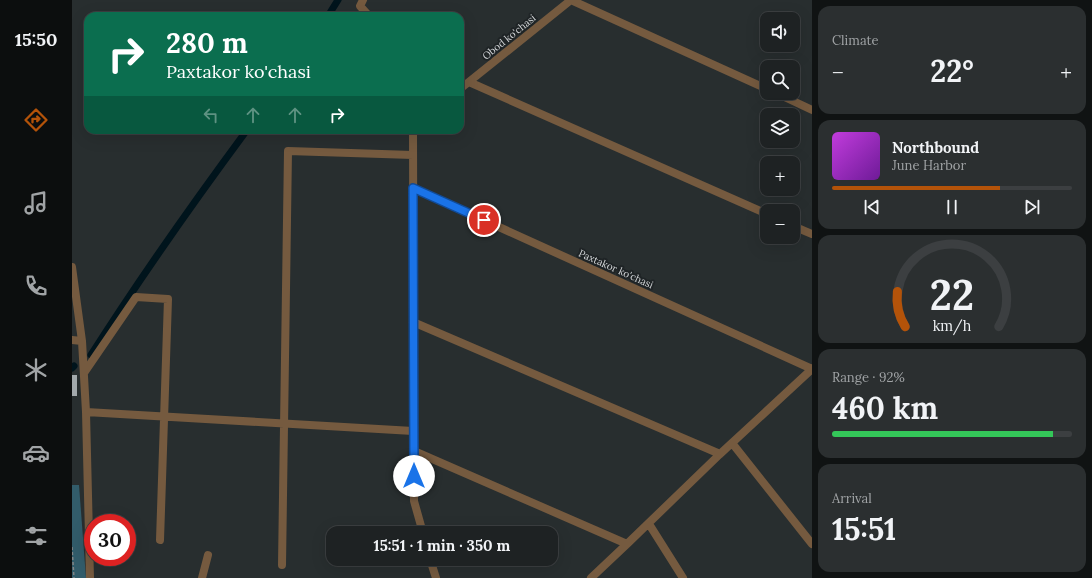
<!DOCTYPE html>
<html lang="en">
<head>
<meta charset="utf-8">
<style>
	:root { --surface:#1e2223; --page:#2b2f30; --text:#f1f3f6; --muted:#a1a4a6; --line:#3c3f41; --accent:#b45309 }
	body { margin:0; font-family:Lora,serif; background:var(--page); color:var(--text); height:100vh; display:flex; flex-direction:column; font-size:15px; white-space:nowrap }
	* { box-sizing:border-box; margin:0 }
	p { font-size:13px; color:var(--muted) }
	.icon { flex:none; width:22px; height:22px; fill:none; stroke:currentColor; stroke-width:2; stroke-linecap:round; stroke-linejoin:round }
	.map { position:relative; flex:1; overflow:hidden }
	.side { display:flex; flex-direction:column; gap:6px; padding:6px; background:#101313; width:280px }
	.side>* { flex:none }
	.top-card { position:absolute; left:12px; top:12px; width:380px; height:122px; border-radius:12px; box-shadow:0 4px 16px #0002,0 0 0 1px var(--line); background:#0b6e4f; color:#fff; overflow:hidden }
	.buttons { position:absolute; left:688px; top:12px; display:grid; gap:8px }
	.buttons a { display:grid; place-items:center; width:40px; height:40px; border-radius:8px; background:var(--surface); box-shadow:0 4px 16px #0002,0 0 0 1px var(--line); font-size:20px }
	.speed { position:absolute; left:12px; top:514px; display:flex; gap:8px; font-size:20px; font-weight:700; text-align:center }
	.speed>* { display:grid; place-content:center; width:52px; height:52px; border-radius:50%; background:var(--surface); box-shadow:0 4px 16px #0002,0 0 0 1px var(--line); line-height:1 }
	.speed .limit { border:6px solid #d22; background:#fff; color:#111 }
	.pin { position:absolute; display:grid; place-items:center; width:34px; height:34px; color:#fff; margin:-17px; border:2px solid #fff; border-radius:50%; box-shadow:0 1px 4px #0007 }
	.me { position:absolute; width:44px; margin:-22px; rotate:0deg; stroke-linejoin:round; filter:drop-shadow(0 0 3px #0008) }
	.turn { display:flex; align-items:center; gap:14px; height:84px; padding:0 16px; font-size:18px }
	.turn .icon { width:52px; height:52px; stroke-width:2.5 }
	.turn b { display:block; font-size:28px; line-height:34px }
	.lanes { display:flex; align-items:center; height:38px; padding:0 16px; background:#0003; justify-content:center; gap:20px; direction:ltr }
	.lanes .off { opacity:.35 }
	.big { font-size:30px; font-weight:700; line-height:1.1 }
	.side .widget { flex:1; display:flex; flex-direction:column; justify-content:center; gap:6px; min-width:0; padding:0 14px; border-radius:12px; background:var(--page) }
	.side .dial { align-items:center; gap:0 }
	.dial svg { height:104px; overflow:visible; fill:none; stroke:var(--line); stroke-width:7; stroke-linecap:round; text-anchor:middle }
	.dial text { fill:var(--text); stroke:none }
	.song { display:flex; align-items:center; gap:12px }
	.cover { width:48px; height:48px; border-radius:6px; background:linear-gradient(135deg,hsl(290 70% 55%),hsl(280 70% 35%)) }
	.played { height:4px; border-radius:2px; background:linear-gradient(90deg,var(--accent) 70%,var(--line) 70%) }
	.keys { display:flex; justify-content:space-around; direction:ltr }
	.heat { display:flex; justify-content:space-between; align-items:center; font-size:22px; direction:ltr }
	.charge { height:6px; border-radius:3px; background:linear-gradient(90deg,#34c759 92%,var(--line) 0) }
	.trip { position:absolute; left:254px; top:526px; width:232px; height:40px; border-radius:12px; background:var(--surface); box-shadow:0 4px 16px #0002,0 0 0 1px var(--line); font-weight:700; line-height:40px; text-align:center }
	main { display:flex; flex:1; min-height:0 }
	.tab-bar { display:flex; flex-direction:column; width:72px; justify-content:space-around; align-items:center; background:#0c0e0e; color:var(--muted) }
	.tab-bar .icon { width:28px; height:28px }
	.tab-bar .selected { color:var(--accent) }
	.tab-bar b { font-size:18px; color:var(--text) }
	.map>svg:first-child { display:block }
	.green { fill:#325c6a }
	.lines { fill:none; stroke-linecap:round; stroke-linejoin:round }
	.canal { stroke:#00141c; stroke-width:7 }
	.building { fill:#a3a9ac }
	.path { stroke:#818587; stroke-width:1.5; stroke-dasharray:3 2; stroke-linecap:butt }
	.street { stroke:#755a3f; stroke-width:8 }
	.route-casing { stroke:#114b97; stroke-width:10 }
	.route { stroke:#1a73e8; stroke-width:7 }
	.labels { text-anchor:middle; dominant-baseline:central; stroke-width:4; stroke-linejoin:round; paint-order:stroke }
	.street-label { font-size:10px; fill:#d4d7d9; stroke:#1f2426 }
</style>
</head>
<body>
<main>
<nav class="tab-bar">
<b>15:50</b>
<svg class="icon selected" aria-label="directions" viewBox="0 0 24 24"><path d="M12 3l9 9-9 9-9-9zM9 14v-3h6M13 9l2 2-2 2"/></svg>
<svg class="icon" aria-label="music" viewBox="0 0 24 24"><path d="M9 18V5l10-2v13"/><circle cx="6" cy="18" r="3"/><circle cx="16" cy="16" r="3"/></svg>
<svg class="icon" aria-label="phone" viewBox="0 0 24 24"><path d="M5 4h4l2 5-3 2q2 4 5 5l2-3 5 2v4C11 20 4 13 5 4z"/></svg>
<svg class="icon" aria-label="climate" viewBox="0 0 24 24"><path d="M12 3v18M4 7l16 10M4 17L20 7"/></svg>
<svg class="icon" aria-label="car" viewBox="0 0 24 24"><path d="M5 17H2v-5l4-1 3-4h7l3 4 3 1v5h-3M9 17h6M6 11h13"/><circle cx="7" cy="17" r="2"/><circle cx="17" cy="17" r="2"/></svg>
<svg class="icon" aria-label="filters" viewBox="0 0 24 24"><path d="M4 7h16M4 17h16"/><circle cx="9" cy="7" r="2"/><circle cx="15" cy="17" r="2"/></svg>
</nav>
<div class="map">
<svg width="740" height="578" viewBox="0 0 740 578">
	<rect width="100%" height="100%" fill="#282e2f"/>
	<path class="green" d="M0,485H7L14,578H0Z"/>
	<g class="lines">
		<path class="canal" d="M256,16L266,0
			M19,355C68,278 121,203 175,130
			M0,368L2,366"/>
	</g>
	<path class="building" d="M0,375H5V396H0Z"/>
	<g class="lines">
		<path class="path" d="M0,547L2,578"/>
		<path class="street" d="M291,0L288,6L297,16
			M499,0L695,89
			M397,82L695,214
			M388,89L499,0
			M704,93L740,110
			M341,130L342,501L351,533
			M341,188L740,369
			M721,226L740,234
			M0,267L10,341L14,412L18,578
			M341,322L648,454
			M0,340L10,341
			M12,373L64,297L96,299L88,540
			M14,412L341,431
			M660,443L740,544
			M342,451L555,544
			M577,524L611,578
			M358,559L364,578
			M210,565L216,151L341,155
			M130,578L136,555
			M519,578L555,544L648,454L740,369"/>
	</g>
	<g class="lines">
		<defs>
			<path id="route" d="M342,476L341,188L412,220"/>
		</defs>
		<use href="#route" class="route-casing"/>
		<use href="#route" class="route"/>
	</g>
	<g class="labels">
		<g class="street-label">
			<text transform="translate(437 37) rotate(-39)">Obod ko'chasi</text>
			<text transform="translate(544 269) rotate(24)">Paxtakor ko'chasi</text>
		</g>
	</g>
</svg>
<div class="buttons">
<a><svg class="icon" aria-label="sound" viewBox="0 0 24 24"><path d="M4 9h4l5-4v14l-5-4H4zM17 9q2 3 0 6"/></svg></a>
<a><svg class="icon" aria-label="search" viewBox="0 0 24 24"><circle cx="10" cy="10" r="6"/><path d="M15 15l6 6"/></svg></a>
<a><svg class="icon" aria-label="layers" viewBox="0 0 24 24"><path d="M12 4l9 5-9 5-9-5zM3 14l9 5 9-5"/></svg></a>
<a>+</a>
<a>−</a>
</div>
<div class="speed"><div class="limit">30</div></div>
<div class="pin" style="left:412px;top:220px;background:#d93025"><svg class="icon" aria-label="arrive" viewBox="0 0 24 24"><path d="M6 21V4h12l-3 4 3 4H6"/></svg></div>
<svg class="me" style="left:342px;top:476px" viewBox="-20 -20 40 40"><circle r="19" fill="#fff"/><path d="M0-13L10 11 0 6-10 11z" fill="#1a73e8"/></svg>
<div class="trip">15:51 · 1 min · 350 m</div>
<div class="top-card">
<div class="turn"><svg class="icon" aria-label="right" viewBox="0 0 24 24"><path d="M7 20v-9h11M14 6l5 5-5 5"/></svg><div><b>280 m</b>Paxtakor ko'chasi</div></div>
<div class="lanes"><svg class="icon off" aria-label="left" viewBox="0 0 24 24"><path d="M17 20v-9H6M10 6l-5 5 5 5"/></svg><svg class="icon off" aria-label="ahead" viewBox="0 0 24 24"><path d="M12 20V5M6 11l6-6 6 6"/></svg><svg class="icon off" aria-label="ahead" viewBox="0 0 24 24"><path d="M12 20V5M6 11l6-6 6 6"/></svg><svg class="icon" aria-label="right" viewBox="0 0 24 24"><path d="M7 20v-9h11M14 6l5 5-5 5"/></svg></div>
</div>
</div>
<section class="side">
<div class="widget"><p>Climate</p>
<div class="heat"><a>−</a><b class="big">22°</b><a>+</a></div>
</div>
<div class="widget">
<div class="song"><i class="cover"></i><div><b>Northbound</b><p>June Harbor</p></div></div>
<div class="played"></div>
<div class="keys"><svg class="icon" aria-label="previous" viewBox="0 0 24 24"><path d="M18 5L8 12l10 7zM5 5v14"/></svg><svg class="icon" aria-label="pause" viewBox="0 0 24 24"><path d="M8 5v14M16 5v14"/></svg><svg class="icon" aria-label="next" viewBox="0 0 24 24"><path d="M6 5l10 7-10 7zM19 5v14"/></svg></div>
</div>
<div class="widget dial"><svg viewBox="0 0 100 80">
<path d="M14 69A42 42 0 1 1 86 69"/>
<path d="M14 69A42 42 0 0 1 8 42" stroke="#b45309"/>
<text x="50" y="56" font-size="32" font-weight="700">22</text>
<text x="50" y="72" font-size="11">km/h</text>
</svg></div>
<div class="widget"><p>Range · 92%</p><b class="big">460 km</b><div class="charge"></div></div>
<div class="widget"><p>Arrival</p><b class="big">15:51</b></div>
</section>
</main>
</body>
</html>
